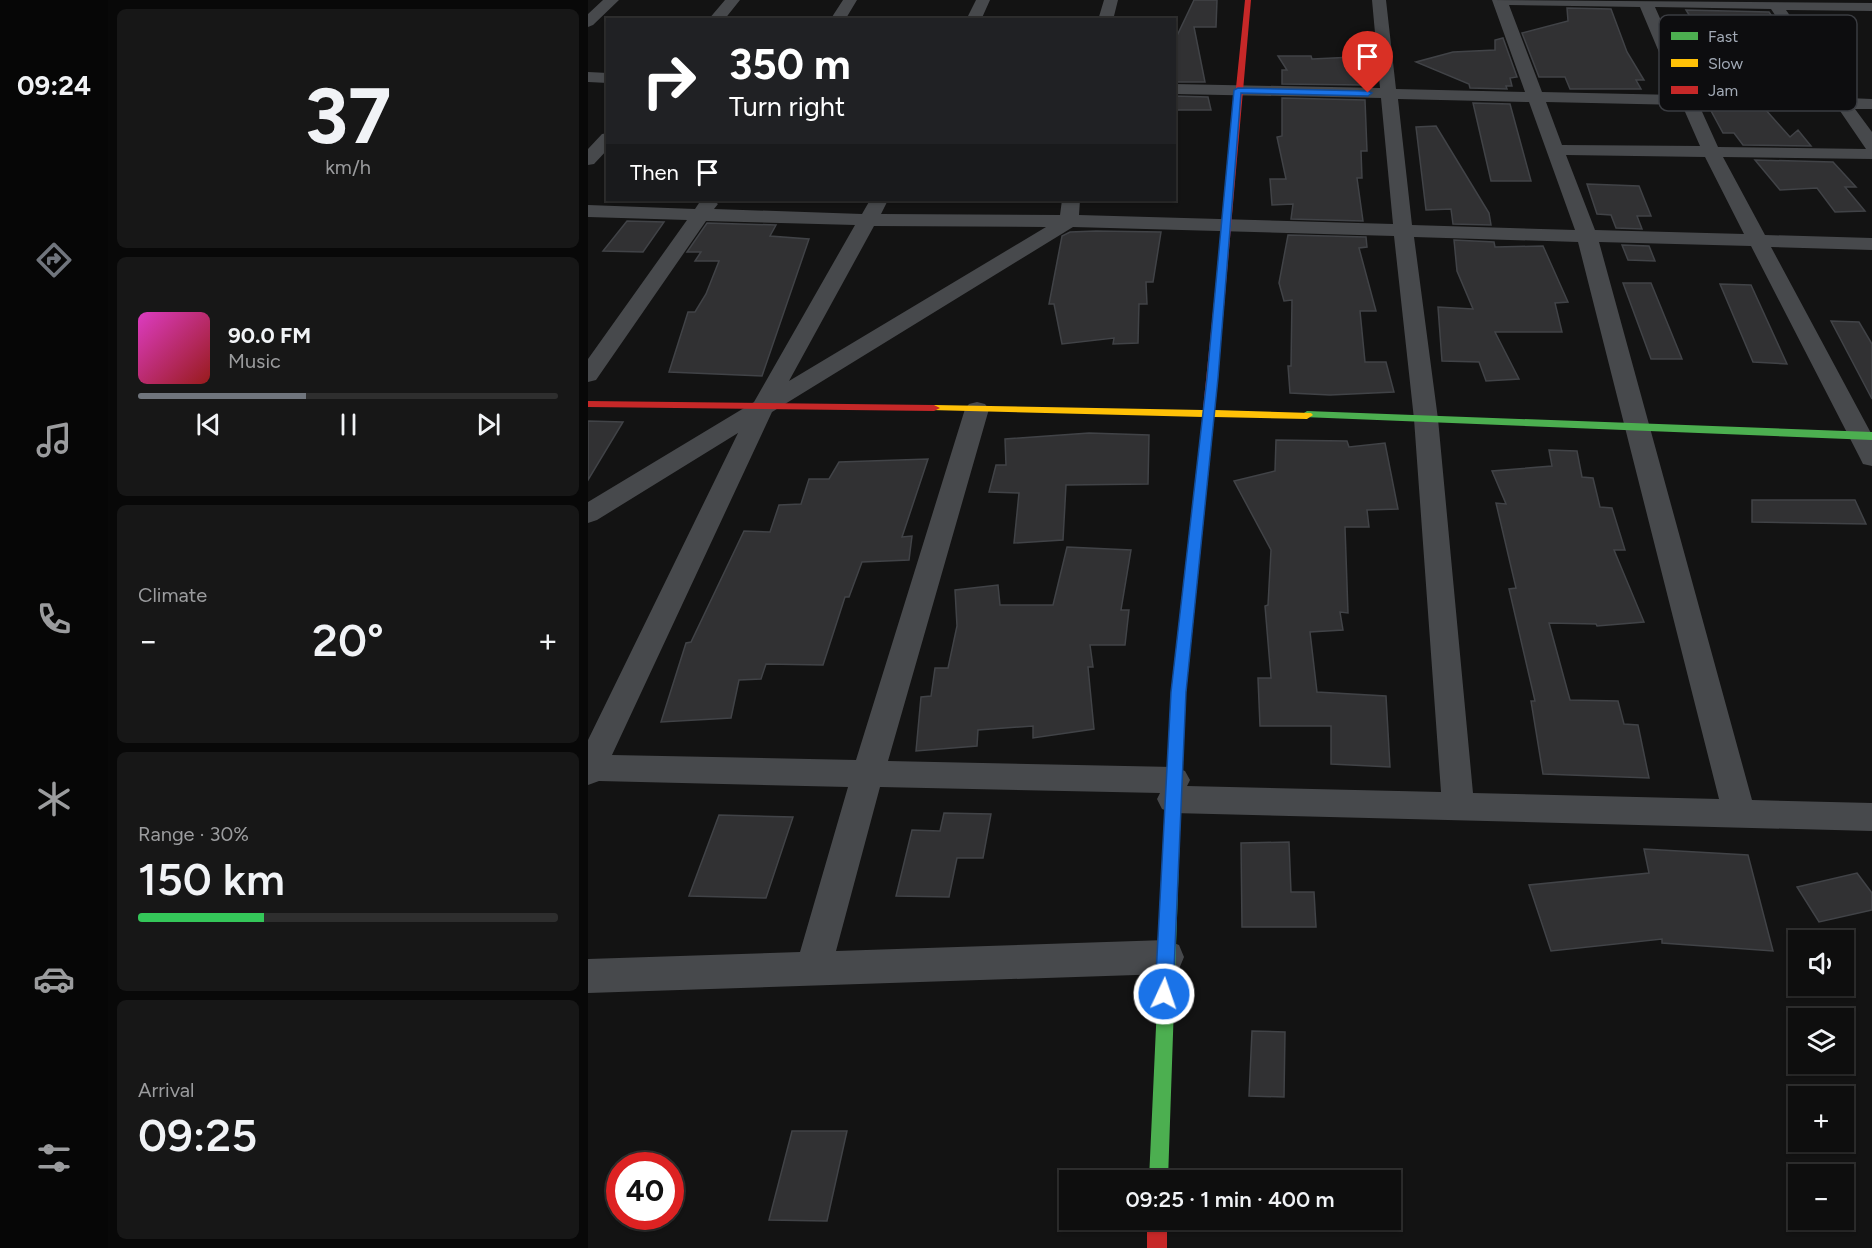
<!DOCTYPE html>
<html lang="en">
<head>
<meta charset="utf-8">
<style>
	:root { --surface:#0e0e0e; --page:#171717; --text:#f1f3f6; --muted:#9b9c9e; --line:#2e2e2e; --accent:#70757d }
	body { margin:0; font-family:Figtree,sans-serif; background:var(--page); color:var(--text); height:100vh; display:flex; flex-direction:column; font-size:22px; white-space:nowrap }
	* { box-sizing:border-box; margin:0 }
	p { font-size:20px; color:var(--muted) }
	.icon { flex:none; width:33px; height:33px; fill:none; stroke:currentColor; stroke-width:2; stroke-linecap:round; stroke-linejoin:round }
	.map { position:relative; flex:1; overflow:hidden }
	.drawer { display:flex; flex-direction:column; gap:9px; padding:9px; background:#080808; width:480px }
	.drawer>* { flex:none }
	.guide { position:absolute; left:18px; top:18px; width:570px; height:183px; border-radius:0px; box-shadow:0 2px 4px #0004,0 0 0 2px var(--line); background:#202124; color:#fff; overflow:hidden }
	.tools { position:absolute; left:1200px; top:930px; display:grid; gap:12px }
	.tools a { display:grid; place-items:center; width:66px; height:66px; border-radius:0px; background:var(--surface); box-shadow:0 2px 4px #0004,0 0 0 2px var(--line); font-size:30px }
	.speed { position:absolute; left:18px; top:1152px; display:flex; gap:12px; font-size:30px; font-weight:700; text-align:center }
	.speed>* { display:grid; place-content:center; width:78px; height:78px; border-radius:50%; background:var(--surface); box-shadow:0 2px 4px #0004,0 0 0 2px var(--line); line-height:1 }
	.speed .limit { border:9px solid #d22; background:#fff; color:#111 }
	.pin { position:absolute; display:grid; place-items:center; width:51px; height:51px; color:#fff; margin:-62px -26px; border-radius:50% 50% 50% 0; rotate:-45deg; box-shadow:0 0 6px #0007 }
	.pin .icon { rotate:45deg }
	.me { position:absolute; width:66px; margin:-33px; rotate:3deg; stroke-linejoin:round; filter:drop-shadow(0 0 4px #0008) }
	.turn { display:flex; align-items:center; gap:21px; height:126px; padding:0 24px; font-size:27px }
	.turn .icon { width:78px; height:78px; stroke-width:2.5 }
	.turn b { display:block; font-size:42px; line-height:51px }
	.then { display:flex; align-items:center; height:57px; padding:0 24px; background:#0003; gap:12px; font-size:22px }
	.big { font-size:45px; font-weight:600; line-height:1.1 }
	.drawer .card { flex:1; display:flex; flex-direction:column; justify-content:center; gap:9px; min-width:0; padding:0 21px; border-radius:9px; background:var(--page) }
	.drawer .dial { align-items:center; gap:0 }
	.dial b { font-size:78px; line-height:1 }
	.song { display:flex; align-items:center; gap:18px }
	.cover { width:72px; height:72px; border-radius:9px; background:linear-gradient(135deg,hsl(310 70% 55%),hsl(0 70% 35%)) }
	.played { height:6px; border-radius:3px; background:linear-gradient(90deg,var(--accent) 40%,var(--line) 40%) }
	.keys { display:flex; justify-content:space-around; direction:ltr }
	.heat { display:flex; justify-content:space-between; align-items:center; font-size:33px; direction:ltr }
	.charge { height:9px; border-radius:4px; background:linear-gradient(90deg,#34c759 30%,var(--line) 0) }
	.trip { position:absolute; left:471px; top:1170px; width:342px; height:60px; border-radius:0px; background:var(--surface); box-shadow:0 2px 4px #0004,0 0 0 2px var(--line); font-weight:600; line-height:60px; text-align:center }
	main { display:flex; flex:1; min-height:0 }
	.tabs { display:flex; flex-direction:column; width:108px; justify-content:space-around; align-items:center; background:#060606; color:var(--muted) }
	.tabs .icon { width:42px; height:42px }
	.tabs .current { color:var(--accent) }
	.tabs b { font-size:27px; color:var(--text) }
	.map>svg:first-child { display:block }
	.building { fill:#313133; stroke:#414347; stroke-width:1.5 }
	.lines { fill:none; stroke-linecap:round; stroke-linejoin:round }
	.street { fill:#47494c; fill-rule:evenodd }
	.fast { fill:#4caf50; fill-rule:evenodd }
	.slow { fill:#ffc107; fill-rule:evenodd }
	.jam { fill:#c62828; fill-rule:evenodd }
	.route { fill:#1a73e8; stroke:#114b97; stroke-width:1.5 }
	.key { fill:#0d0d0f; stroke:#3a3c41; stroke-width:1.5 }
	.key-label { font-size:16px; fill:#a2aab6 }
</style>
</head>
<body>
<main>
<nav class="tabs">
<b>09:24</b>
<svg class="icon current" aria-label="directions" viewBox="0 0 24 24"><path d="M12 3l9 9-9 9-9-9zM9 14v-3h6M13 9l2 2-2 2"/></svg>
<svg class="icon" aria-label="music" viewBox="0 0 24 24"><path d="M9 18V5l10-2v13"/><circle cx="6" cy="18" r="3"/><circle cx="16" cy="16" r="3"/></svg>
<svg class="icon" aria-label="phone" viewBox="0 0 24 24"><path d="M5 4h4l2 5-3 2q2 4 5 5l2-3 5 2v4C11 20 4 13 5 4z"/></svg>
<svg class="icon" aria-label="climate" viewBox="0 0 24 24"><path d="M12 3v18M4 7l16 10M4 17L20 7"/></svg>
<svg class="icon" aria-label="car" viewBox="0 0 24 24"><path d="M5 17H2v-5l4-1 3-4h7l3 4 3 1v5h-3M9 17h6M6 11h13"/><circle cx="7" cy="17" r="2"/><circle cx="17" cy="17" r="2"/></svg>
<svg class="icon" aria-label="filters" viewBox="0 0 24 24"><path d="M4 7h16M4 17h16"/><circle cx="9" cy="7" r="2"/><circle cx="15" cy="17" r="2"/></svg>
</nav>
<section class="drawer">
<div class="card dial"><b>37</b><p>km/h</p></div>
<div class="card">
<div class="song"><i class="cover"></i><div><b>90.0 FM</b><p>Music</p></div></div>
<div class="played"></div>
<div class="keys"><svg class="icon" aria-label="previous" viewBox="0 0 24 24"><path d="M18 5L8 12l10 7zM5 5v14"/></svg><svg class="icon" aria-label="pause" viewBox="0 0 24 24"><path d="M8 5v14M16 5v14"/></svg><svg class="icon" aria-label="next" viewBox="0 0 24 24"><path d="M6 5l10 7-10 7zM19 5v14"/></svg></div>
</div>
<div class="card"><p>Climate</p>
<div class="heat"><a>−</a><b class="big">20°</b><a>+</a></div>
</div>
<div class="card"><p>Range · 30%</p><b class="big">150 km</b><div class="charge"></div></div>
<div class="card"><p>Arrival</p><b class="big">09:25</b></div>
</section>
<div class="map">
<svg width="1284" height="1248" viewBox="0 0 1284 1248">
	<rect width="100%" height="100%" fill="#131313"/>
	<path class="building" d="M606,0H629L628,27H606L617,82H586V42Z
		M979,8L1023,9L1039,52L1056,80H1048L1053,89H982L977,77H951L934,33L980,21Z
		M1098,10L1181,12L1209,51L1187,52L1203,69H1190L1206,92L1113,93L1107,81H1113L1095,49L1113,50L1102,29H1110Z
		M915,38L929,77L922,78L924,86H918L919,89L882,88L881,84L828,62L865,52L907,50V40Z
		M690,56H723L724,59L766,57L775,85L694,84V70H699Z
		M586,96L620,97L623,110H586Z
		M694,98L777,100L779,151H773L774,178H769L775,221L703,219L705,204L684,205L682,179H698L689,137L694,136Z
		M885,103L922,104L943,181H903Z
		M1121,107L1177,109L1202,137L1210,130L1223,146L1155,145L1146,133H1135Z
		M848,126L901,213L903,225L865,224L863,209L838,210L828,127Z
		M1167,160L1245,162L1268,187H1257L1277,211L1247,212L1229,188L1192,190Z
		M999,184L1051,186L1063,216H1049L1054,229L1028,228L1023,215L1009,214Z
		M39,221L76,222L55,252L15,251Z
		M119,223L188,225L182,236L221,239L174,376L81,372L100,312H107L118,294L131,261H107L113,252H99Z
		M508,231L573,232L565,282H558L559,304H551L550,343L525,344L526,338L474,344L466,304H461L474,236L482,232Z
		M700,235L778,237L779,247L771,248L788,311H772L777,362H798L806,392L742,395L702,393L700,366H703L704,300L696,301L691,283Z
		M866,240L906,242L907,247L955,246L980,302L967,303L974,332H907L931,379L898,381L891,362L854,361L850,307L885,309L869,271Z
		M1034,245L1061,246L1067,261L1040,260Z
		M1035,283H1063L1094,359H1063Z
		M1132,284L1163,285L1199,364L1165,362Z
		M1243,321L1271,322L1284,344V399Z
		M0,421L35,422L0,480Z
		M501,433L561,435L560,484L478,485L475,540L426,543L431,493L401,492L408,465H418L417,439Z
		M688,440L759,441L761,447L797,443L810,509L779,510L781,527H757L760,613L752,612L755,630L722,632L729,692L798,696L802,767L743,764V726H672L670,678H683L677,606L680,605L683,550L646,481L687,471Z
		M961,450L989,451L994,477L1005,478L1012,507L1024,508L1037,550H1026L1056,622L1009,626L1008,624L961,623L982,700L1030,701L1036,724L1050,725L1061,778L955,774L943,701H947L921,589L928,588L908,503L918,504L904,471L964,466Z
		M340,459L314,537L324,536L321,560L274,562L261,597H257L235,665L178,664L173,679L151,680L143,718L73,722L98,643L103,642L156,531L182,532L191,505L213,504L221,479H241L251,462Z
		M1164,500H1267L1278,524L1164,522Z
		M479,547L543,550L533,610H541L537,645H502L505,667H500L506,729L445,738V726L390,730L389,746L328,751L333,697L343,696L347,668H360L369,626L367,590L410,585L412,605H465Z
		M356,813L403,814L395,858H369L361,897L308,896L324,830L352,831Z
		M131,815L205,817L178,898L101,896Z
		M701,842L703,892H726L728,927H654L653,843Z
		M1056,849L1160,855L1185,951L1074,943V939L963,951L941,885L1061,873Z
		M1269,873L1284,893V910L1231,922L1209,887Z
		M664,1031L697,1032L696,1097L661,1096Z
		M204,1131H259L239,1221L181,1220Z"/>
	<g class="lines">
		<path class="street" d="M15,0H31L5,25L0,27V14Z
			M137,0H152L136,20H120Z
			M255,0H269L257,20H242Z
			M388,0H402L393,20H378Z
			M516,0H530L525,20H510Z
			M784,0H798L808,89L937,92L904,0L1284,3V11L1198,10L1260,98L1284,99V109H1267L1284,132V159L1135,157L1177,235L1284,238V250L1183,247L1284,435V466L1275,464L1272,458L1163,246L1011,242L1164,800L1284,803V831L585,813L574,809L569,799L572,793L292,787L248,951L578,940L591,945L596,957L591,969L578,974L0,993V959L212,952L260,787L11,781L0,785V740L150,433L9,520L0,523V502L166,402L267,225L118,221L8,380L0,382V359L99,220L0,217V205L107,209L113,200H125L130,204L126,209L274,214L282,200H300L293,214L472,215L474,200H492L491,215L805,224L793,98L586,94V84L792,88ZM921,5L1052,7L1089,95L954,92ZM1067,7L1183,9L1243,98L1106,95ZM810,99L941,102L987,230L824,225ZM958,102L1094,105L1112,146L974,145ZM1111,105L1250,108L1278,149L1130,147ZM978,155L1117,157L1156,234L1007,230ZM286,226L458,227L201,381ZM485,227L806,236L826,419L853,792L599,786L602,780L597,771L586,767L300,761L401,409L397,404L389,402L381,404L377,409L268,760L24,755L184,412ZM826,237L990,242L1131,799L885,793L850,419Z
			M0,72L20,73V83L0,82Z
			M20,133V149L6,164L0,165V149L14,134Z"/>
		<path class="fast" d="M719,411L1284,432V440L715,417L713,415Z
			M588,737L593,739L595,743L580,1180H561L581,743L583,739Z"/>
		<path class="slow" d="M346,405L615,410L621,406L627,410L723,413L725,415L719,419L626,417L598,692L595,743L593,747L588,749L583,747L581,743L584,692L615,417L342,410V406Z"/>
		<path class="jam" d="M657,0H663L627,409L621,412L615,409Z
			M0,401L346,405L352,408L346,411L0,407Z
			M559,1220H579V1248H559Z"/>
	</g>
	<path class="route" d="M650,88L780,91L784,93L780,96L653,93L630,378L598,692L585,994L582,1000L576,1003L569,1000L567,994L583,692L619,378L646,90Z"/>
	<rect x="1071" y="15" width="198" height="96" rx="9" class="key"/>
	<rect x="1083" y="32" width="27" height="8" fill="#4caf50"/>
	<rect x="1083" y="59" width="27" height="8" fill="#ffc107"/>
	<rect x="1083" y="86" width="27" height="8" fill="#c62828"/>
	<g class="key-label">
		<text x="1120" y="42">Fast</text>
		<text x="1120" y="69">Slow</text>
		<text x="1120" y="96">Jam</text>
	</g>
</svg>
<div class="tools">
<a><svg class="icon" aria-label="sound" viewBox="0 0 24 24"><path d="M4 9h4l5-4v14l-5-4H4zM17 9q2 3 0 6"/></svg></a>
<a><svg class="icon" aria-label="layers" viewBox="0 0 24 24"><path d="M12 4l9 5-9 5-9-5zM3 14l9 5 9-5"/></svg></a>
<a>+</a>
<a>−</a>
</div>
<div class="speed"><div class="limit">40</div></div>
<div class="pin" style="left:780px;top:93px;background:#d93025"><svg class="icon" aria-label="arrive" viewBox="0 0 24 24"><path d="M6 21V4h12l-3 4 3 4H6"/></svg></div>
<svg class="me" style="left:576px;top:994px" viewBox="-20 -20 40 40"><circle r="17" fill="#1a73e8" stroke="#fff" stroke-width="3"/><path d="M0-11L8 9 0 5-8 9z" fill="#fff"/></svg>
<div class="trip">09:25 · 1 min · 400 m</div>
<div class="guide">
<div class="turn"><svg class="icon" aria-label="right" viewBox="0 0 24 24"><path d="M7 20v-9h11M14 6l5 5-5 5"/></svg><div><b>350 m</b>Turn right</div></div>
<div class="then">Then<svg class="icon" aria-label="arrive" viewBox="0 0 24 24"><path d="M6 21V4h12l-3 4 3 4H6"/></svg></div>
</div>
</div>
</main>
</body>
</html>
